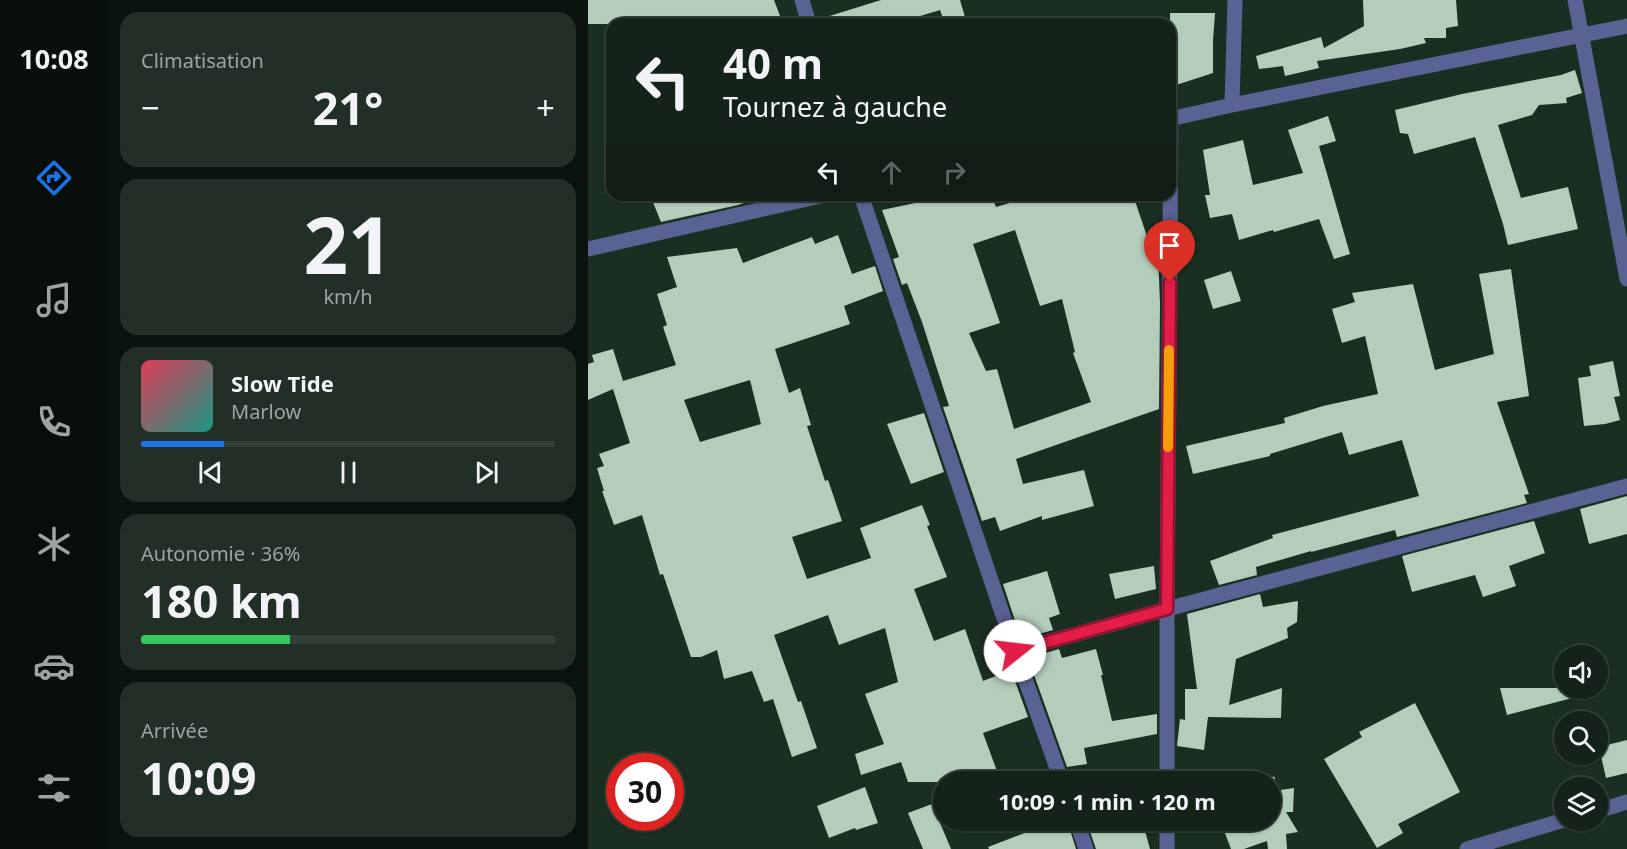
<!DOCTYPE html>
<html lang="fr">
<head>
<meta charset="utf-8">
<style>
	:root { --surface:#142319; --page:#212f26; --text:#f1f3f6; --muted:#9da4a2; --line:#334038; --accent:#1a73e8 }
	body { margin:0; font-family:"Noto Sans",sans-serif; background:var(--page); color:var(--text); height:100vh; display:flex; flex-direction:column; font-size:22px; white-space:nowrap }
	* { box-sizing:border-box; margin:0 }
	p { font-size:20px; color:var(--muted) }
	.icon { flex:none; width:33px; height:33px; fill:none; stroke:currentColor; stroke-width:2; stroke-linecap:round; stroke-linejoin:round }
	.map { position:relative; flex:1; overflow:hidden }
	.sheet { display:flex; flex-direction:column; gap:12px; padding:12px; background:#0b130e; width:480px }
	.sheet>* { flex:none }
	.hud { position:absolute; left:18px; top:18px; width:570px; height:183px; border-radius:18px; box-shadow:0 2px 4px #0004,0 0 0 2px var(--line); background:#142319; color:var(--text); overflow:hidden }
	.controls { position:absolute; left:966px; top:645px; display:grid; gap:12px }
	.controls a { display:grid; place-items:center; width:54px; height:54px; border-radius:50%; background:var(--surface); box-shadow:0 2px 4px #0004,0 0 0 2px var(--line); font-size:30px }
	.speed { position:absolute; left:18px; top:753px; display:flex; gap:12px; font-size:30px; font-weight:700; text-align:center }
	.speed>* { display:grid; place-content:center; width:78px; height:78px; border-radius:50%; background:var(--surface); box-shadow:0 2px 4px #0004,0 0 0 2px var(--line); line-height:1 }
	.speed .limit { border:9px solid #d22; background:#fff; color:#111 }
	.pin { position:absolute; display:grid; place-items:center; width:51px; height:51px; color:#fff; margin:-62px -26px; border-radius:50% 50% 50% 0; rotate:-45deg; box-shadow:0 0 6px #0007 }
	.pin .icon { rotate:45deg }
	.me { position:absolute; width:66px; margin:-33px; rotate:74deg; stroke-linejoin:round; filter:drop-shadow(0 0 4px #0008) }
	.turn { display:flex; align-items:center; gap:21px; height:126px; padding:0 18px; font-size:27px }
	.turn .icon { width:78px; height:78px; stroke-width:2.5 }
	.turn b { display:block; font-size:42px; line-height:51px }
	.lanes { display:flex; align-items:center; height:57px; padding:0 18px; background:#0003; justify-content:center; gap:30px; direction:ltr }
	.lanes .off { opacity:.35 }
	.big { font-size:45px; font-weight:700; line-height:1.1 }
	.sheet .widget { flex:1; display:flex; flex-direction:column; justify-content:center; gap:9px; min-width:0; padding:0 21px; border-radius:18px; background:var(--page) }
	.sheet .dial { align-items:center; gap:0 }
	.dial b { font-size:78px; line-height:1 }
	.song { display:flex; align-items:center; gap:18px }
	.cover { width:72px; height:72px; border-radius:9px; background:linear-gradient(135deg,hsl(350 70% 55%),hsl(170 70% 35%)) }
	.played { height:6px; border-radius:3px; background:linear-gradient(90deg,var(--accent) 20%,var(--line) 20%) }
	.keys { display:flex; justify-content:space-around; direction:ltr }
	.heat { display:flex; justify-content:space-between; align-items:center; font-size:33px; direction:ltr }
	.charge { height:9px; border-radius:4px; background:linear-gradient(90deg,#34c759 36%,var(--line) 0) }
	.trip { position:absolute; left:345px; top:771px; width:348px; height:60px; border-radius:30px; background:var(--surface); box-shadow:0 2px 4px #0004,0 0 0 2px var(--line); font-weight:700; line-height:60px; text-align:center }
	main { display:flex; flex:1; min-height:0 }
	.tab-bar { display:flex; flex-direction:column; width:108px; justify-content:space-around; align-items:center; background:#080e0a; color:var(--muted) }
	.tab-bar .icon { width:42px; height:42px }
	.tab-bar .current { color:var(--accent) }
	.tab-bar b { font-size:27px; color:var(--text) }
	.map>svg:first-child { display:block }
	.building { fill:#b3cdba; fill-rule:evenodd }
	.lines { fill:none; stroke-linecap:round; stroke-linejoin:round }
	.street { stroke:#5a6294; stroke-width:15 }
	.route-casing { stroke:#92132f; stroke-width:15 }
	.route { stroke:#e11d48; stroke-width:10 }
	.slow { stroke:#f59e0b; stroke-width:10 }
</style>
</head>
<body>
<main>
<nav class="tab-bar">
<b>10:08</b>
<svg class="icon current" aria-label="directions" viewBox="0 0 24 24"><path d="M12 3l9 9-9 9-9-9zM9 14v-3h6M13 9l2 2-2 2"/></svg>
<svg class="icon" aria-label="music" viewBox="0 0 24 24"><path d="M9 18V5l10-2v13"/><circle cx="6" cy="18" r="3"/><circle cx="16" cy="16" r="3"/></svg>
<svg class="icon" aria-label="phone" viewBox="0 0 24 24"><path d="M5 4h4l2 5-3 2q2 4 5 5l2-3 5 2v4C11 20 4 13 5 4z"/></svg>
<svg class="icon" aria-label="climate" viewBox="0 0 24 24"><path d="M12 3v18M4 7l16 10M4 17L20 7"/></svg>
<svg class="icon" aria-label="car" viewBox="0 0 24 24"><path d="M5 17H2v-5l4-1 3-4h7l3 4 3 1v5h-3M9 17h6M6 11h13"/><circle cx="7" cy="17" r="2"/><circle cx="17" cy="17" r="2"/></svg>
<svg class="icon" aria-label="filters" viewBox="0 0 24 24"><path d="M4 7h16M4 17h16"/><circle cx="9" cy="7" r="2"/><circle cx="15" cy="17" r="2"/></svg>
</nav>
<section class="sheet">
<div class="widget"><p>Climatisation</p>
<div class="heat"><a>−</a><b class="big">21°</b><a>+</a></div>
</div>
<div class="widget dial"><b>21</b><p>km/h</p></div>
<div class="widget">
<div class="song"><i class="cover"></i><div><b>Slow Tide</b><p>Marlow</p></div></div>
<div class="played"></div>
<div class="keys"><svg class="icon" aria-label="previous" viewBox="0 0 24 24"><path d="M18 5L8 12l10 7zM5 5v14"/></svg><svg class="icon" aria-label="pause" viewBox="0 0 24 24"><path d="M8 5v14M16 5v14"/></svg><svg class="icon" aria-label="next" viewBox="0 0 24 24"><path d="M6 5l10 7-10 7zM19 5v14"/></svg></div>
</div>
<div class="widget"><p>Autonomie · 36%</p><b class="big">180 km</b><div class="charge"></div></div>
<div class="widget"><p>Arrivée</p><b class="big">10:09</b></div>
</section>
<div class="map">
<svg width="1039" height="849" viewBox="0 0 1039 849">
	<rect width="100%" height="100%" fill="#1a2f21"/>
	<path class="building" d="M0,0H186L195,24H0Z
		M293,0H372L379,24H357L352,10L306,24H233L232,19Z
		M775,0H868L870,26L858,28V38H836L838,43L812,49L729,61L731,68L697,76L695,66L671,69L668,56L733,37L736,48L776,26Z
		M582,13H627L625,40V73L582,87Z
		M987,70L994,93L978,98L979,103L951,105L944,115L910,125L933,198L980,187L990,229L920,245L915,224L887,137L826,154L820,134L812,133L807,110L874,94L973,75Z
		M740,116L748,141L731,146L762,254L746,259L731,219L686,232L685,230L651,240L644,214L622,218L617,195H622L615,150L655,140L665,185L715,173L700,130Z
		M62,195H167L168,199L150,205L73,222Z
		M365,195H396L398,203L406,202L408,207L449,195H545L566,257L570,255L572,303L571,409L428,459L435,484L496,470L506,506L454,520V516L412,531L407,517L394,521L355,407L361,406L334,322L319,283L314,285L305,259L311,257L294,210ZM427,230L452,306L474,299L487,352L485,353L503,402L426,429L409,369L398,371L381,333L412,323L385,244Z
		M250,235L264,274L287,266L295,291L256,306L262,324L187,349L201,393L212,388L223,425L219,426L237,481L240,480L254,521L204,537L219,579L283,558L272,528L334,505L342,525L339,526L359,577L326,589L346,641L377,629L395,681L423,670L440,717L395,733L413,782H320L313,762L273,775L267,754L296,744L277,694L310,682L297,628L251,645L240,615L186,635L210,702L213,701L229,748L204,757L185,699L176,702L164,671L136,679L129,650L113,657H103L75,574L72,575L54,515L26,525L14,491H16L9,468L16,466L11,454L42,443L25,389L0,400V364L6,362L4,355L25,349L35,381L88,365L75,327L79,325L69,294L89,287L79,257L149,248L155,263L224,237L227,244ZM162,380L173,424L112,442L96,400Z
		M923,269L941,396L909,402L941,494L936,495L939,503L809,537L807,530L723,552V551L668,567L669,575L631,585L622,561L685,538L684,535L831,496L814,440L761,455L754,432L682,454V456L605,474L598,446L697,423L696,418L735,406L790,394L777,336L754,343L744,309L767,302L764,293L825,284L847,370L906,354L891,274Z
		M643,271L653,301L625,309L616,280Z
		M1025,361L1032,396L1026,397L1032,420L1017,424L996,426L990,378L1003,376L1001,366Z
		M336,413L356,472L323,484L299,424Z
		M1039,496V534L1001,544L992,509Z
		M946,521L957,553L921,566L928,586L895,597L887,575L824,592L814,556Z
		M566,566L568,589L527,599L521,574Z
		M459,571L472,614L461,618L465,630L433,639L415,584Z
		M672,594L675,607L710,601L709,622L699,628L700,638L648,659L641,705L694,688L693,718L620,717L616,750L589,746L592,719L597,720V689H609L599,614Z
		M471,649L474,658L508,649L515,675H513L524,721L569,714V734L496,748L499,764L479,767L440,658Z
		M912,688H991L992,696L919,715Z
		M827,703L872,792L810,824L815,833L789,848L736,759L774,737L771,732Z
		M1039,740V773L1018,778L1011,747Z
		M658,774L687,777L686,791L706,788L705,812H698L710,832L698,834L699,849H680L679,841L656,849H643L632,820H682V782H657Z
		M277,787L290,823L268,830L267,828L241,838L229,806Z
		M344,804L363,849H335L320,813Z
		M470,820H479L488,849H401L400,847Z
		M498,820H554L562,849H508Z"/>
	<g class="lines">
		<path class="street" d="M214,0L221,24
			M987,0L1039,279
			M644,105L647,0
			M582,119L644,105L1039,26
			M273,195L427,651L474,782
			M0,249L237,195
			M427,651L579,609L1039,486
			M579,782V609L583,119
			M1010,811L1039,802
			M488,820L498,849
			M579,849V820
			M879,849L976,820"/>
	</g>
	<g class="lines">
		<defs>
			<path id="route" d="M427,651L579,609L582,282"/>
		</defs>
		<use href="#route" class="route-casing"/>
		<use href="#route" class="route"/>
		<path class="slow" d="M580,447L581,350"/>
	</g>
</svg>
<div class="controls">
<a><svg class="icon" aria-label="sound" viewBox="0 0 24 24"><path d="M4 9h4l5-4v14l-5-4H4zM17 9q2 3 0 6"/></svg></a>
<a><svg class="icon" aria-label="search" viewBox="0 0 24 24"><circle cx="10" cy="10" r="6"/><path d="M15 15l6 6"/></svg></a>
<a><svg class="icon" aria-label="layers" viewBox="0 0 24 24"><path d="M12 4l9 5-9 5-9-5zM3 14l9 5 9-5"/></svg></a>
</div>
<div class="speed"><div class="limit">30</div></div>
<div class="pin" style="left:582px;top:282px;background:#d93025"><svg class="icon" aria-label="arrive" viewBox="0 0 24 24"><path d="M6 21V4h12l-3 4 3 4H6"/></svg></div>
<svg class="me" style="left:427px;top:651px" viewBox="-20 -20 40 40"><circle r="19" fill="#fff"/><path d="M0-13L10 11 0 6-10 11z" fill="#e11d48"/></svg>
<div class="trip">10:09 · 1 min · 120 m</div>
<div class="hud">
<div class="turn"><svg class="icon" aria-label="left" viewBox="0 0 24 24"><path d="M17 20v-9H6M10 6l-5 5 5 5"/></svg><div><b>40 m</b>Tournez à gauche</div></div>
<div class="lanes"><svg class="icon" aria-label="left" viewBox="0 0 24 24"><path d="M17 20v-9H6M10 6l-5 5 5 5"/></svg><svg class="icon off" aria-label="ahead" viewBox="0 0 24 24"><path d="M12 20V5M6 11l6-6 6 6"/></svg><svg class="icon off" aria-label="right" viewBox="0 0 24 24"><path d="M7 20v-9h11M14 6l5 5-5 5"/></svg></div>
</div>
</div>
</main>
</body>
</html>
